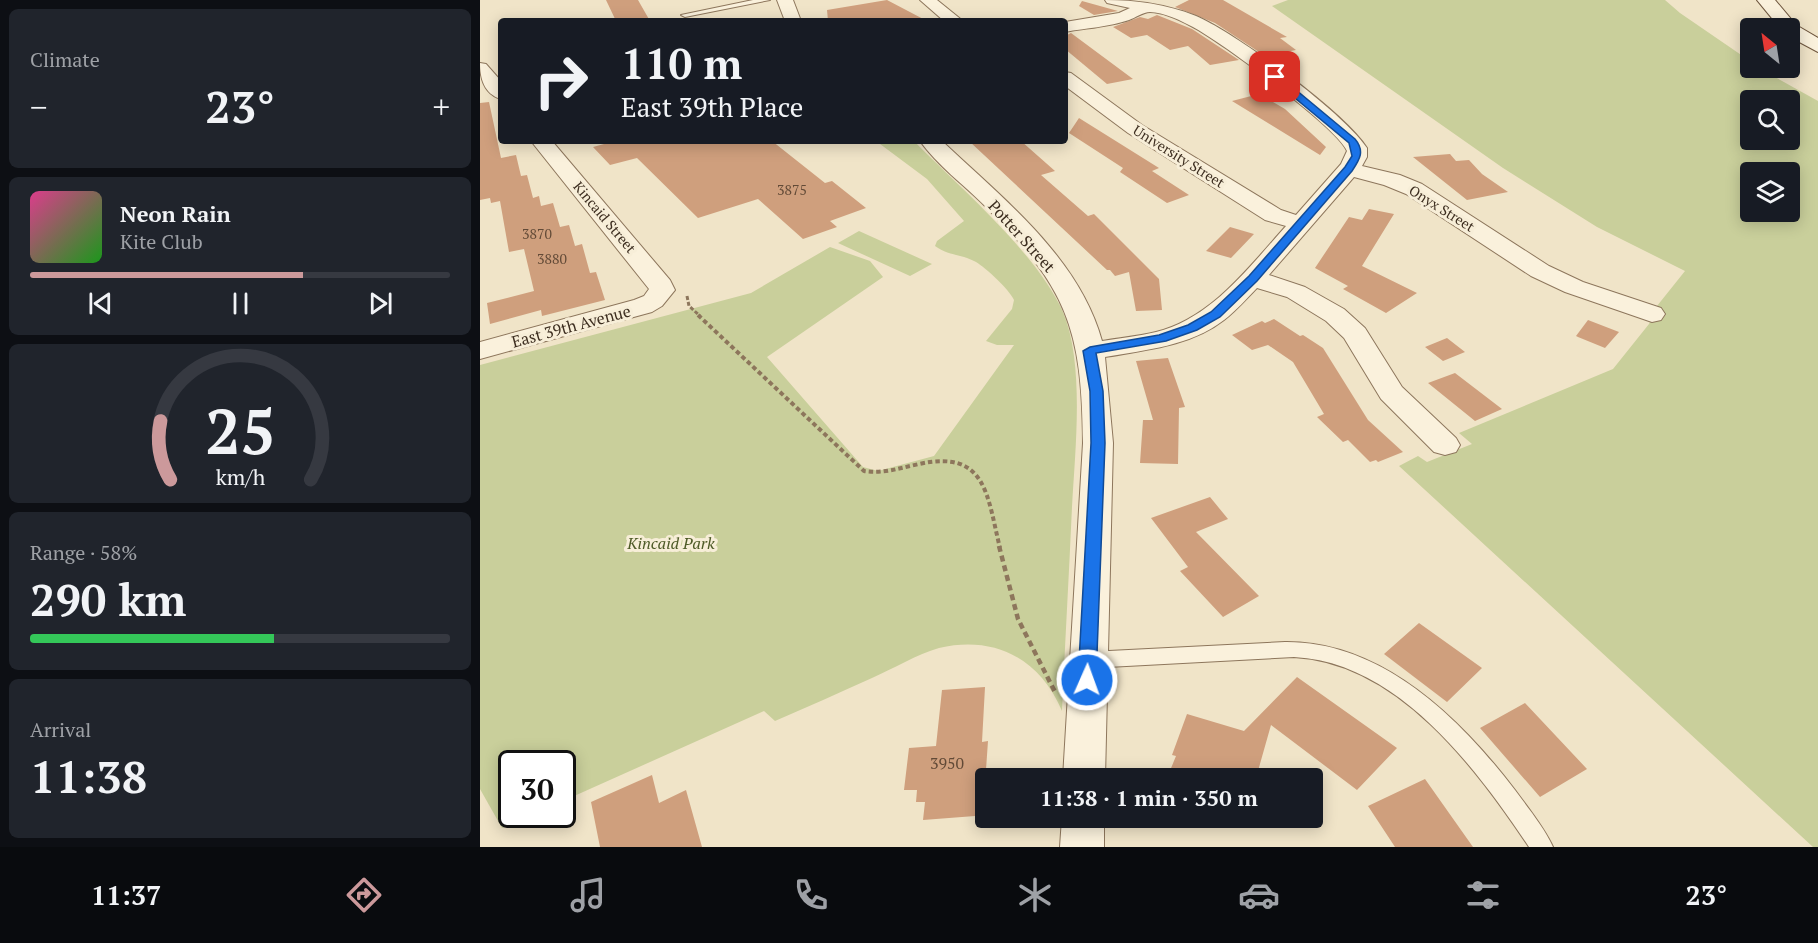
<!DOCTYPE html>
<html lang="en">
<head>
<meta charset="utf-8">
<style>
	:root { --surface:#171b24; --page:#20242c; --text:#f1f3f6; --muted:#9ea1a6; --line:#363941; --accent:#cc999b }
	body { margin:0; font-family:"PT Serif",serif; background:var(--page); color:var(--text); height:100vh; display:flex; flex-direction:column; font-size:22px; white-space:nowrap }
	* { box-sizing:border-box; margin:0 }
	p { font-size:20px; color:var(--muted) }
	.icon { flex:none; width:33px; height:33px; fill:none; stroke:currentColor; stroke-width:2; stroke-linecap:round; stroke-linejoin:round }
	.map { position:relative; flex:1; overflow:hidden }
	.side { display:flex; flex-direction:column; gap:9px; padding:9px; background:#0d0f14; width:480px }
	.side>* { flex:none }
	.hud { position:absolute; left:18px; top:18px; width:570px; height:126px; border-radius:6px; box-shadow:0 3px 15px #0003; background:#171b24; color:var(--text); overflow:hidden }
	.needle { width:39px; rotate:330deg }
	.fabs { position:absolute; left:1260px; top:18px; display:grid; gap:12px }
	.fabs a { display:grid; place-items:center; width:60px; height:60px; border-radius:6px; background:var(--surface); box-shadow:0 3px 15px #0003; font-size:30px }
	.speed { position:absolute; left:18px; top:750px; display:flex; gap:12px; font-size:30px; font-weight:700; text-align:center }
	.speed>* { display:grid; place-content:center; width:78px; height:78px; border-radius:50%; background:var(--surface); box-shadow:0 3px 15px #0003; line-height:1 }
	.speed .limit { border:3px solid #111; border-radius:9px; background:#fff; color:#111 }
	.pin { position:absolute; display:grid; place-items:center; width:51px; height:51px; color:#fff; margin:-26px; border-radius:12px; box-shadow:0 3px 9px #0006 }
	.me { position:absolute; width:66px; margin:-33px; rotate:2deg; stroke-linejoin:round; filter:drop-shadow(0 0 4px #0008) }
	.turn { display:flex; align-items:center; gap:21px; height:126px; padding:0 24px; font-size:27px }
	.turn .icon { width:78px; height:78px; stroke-width:2.5 }
	.turn b { display:block; font-size:42px; line-height:51px }
	.big { font-size:45px; font-weight:600; line-height:1.1 }
	.side .widget { flex:1; display:flex; flex-direction:column; justify-content:center; gap:9px; min-width:0; padding:0 21px; border-radius:9px; background:var(--page) }
	.side .dial { align-items:center; gap:0 }
	.dial svg { height:156px; overflow:visible; fill:none; stroke:var(--line); stroke-width:7; stroke-linecap:round; text-anchor:middle }
	.dial text { fill:var(--text); stroke:none }
	.song { display:flex; align-items:center; gap:18px }
	.cover { width:72px; height:72px; border-radius:9px; background:linear-gradient(135deg,hsl(330 70% 55%),hsl(120 70% 35%)) }
	.played { height:6px; border-radius:3px; background:linear-gradient(90deg,var(--accent) 65%,var(--line) 65%) }
	.keys { display:flex; justify-content:space-around; direction:ltr }
	.heat { display:flex; justify-content:space-between; align-items:center; font-size:33px; direction:ltr }
	.charge { height:9px; border-radius:4px; background:linear-gradient(90deg,#34c759 58%,var(--line) 0) }
	.trip { position:absolute; left:495px; top:768px; width:348px; height:60px; border-radius:6px; background:var(--surface); box-shadow:0 3px 15px #0003; font-weight:600; line-height:60px; text-align:center }
	.tab-bar { display:flex; height:96px; justify-content:space-around; align-items:center; background:#090b0e; color:var(--muted) }
	.tab-bar .icon { width:42px; height:42px }
	.tab-bar .active { color:var(--accent) }
	.tab-bar b { font-size:27px; color:var(--text) }
	main { display:flex; flex:1; min-height:0 }
	.map>svg:first-child { display:block }
	.green { fill:#c9cf9b; fill-rule:evenodd }
	.building { fill:#cf9f7d }
	.lines { fill:none; stroke-linecap:round; stroke-linejoin:round }
	.lane-casing { stroke:#8d765c; stroke-width:2 }
	.street-casing { stroke:#8d765c; stroke-width:2 }
	.secondary-casing { stroke:#6f573f; stroke-width:2 }
	.path-far2 { stroke:#8d765c; stroke-width:3; stroke-dasharray:4 2; stroke-linecap:butt }
	.path-far1 { stroke:#8d765c; stroke-width:4; stroke-dasharray:4.5 3; stroke-linecap:butt }
	.path { stroke:#8d765c; stroke-width:4.5; stroke-dasharray:6 4; stroke-linecap:butt }
	.lane { fill:#faf1dc; fill-rule:evenodd }
	.street { fill:#faf1dc; fill-rule:evenodd }
	.secondary { fill:#faf1dc; fill-rule:evenodd }
	.route { fill:#1a73e8; stroke:#114b97; stroke-width:1.5 }
	.labels { text-anchor:middle; dominant-baseline:central; stroke-width:6; stroke-linejoin:round; paint-order:stroke }
	.far-street-label { font-size:14px; fill:#3d2e20; stroke:#f7eed8 }
	.number-label { font-size:14px; fill:#624a37 }
	.street-label { font-size:16px; fill:#3d2e20; stroke:#f7eed8 }
	.park-label { font-size:16px; font-style:italic; fill:#4d5a26; stroke:#f7eed8 }
	.near-number-label { font-size:16px; fill:#624a37 }
</style>
</head>
<body>
<main>
<section class="side">
<div class="widget"><p>Climate</p>
<div class="heat"><a>−</a><b class="big">23°</b><a>+</a></div>
</div>
<div class="widget">
<div class="song"><i class="cover"></i><div><b>Neon Rain</b><p>Kite Club</p></div></div>
<div class="played"></div>
<div class="keys"><svg class="icon" aria-label="previous" viewBox="0 0 24 24"><path d="M18 5L8 12l10 7zM5 5v14"/></svg><svg class="icon" aria-label="pause" viewBox="0 0 24 24"><path d="M8 5v14M16 5v14"/></svg><svg class="icon" aria-label="next" viewBox="0 0 24 24"><path d="M6 5l10 7-10 7zM19 5v14"/></svg></div>
</div>
<div class="widget dial"><svg viewBox="0 0 100 80">
<path d="M14 69A42 42 0 1 1 86 69"/>
<path d="M14 69A42 42 0 0 1 9 39" stroke="#cc999b"/>
<text x="50" y="56" font-size="32" font-weight="700">25</text>
<text x="50" y="72" font-size="11">km/h</text>
</svg></div>
<div class="widget"><p>Range · 58%</p><b class="big">290 km</b><div class="charge"></div></div>
<div class="widget"><p>Arrival</p><b class="big">11:38</b></div>
</section>
<div class="map">
<svg width="1338" height="847" viewBox="0 0 1338 847">
	<rect width="100%" height="100%" fill="#f0e4c8"/>
	<path class="green" d="M808,0H1185L1200,13L1270,61V68H1279L1338,101V847H1333L919,466L938,456L947,462L992,444L979,433L1133,369L1169,324L1177,306L1205,271L1117,227L1023,168L792,6ZM1270,100H1310V140H1270ZM1270,172H1310V212H1270Z
		M396,141H434C480,188 557,253 583,312C605,365 595,450 592,507C589,575 585,643 582,711C560,659 515,635 459,648C437,654 413,669 392,678C359,693 327,707 295,721L284,711L83,801L82,764H32V814L52,815L22,828L0,789V365L271,293L350,247L390,261L403,277L287,357L383,467L398,471L454,456L534,345H517L506,341L532,309L534,300C529,289 506,268 496,262C482,254 468,256 455,246L457,241L484,221L447,179Z
		M379,231L452,264L430,276L358,243Z"/>
	<path class="building" d="M126,0H158L170,21H136Z
		M407,0L447,21H348L347,10Z
		M709,0H743L807,37L800,38L816,50L785,56L735,23L695,7Z
		M602,1L638,11L614,15L599,6Z
		M677,15L712,29L759,60L730,65L708,46L690,50L667,35L651,38L633,27L660,17L668,19Z
		M591,33L653,79L627,84L585,49V36Z
		M779,94L805,109L846,147L840,155L752,101Z
		M9,102L21,158L36,155L41,176L47,175L53,198L59,196L61,206L73,203L80,227L89,225L95,246L102,244L110,273L116,272L125,300L62,316L61,310L10,324L7,303L54,291L44,249L29,252L20,201L11,203L10,198L0,200V103Z
		M599,118L679,168L672,171L709,195L687,203L640,172L643,168L589,133Z
		M135,141H292L345,183L352,181L386,208L350,221L357,227L323,239L278,199L218,218L157,158L130,165L113,147Z
		M489,141H541L575,171L561,175L608,216L614,214L679,279L682,310L656,311L649,272L635,276L630,270H627Z
		M970,154L976,161L989,160L1002,174L1028,192L987,200L933,157Z
		M889,209L914,214L882,266L937,293L906,313L863,289L868,286L835,268L869,217L882,220Z
		M750,227L774,234L751,258L726,251Z
		M794,319L820,336L823,335L843,348L888,420L923,452L898,462L896,460L890,462L868,440L863,442L837,417L844,414L813,362L788,345L772,350L752,335L782,321L785,323Z
		M1108,320L1139,332L1125,348L1098,337L1096,336Z
		M967,338L985,352L963,361L945,347Z
		M688,358L705,407L699,408L698,464L660,463L663,420H673L656,361Z
		M975,373L1022,409L995,421L948,383Z
		M730,497L748,519L716,532L779,596L743,617L700,571L708,567L671,518Z
		M939,623L1002,668L967,702L904,654Z
		M817,677L917,748L877,790L791,725L776,778H687L696,756L692,755L707,714L764,731Z
		M505,687L502,742L508,741L505,784L497,785L495,816L443,820L445,802H436L437,790H424L429,748L456,746L462,690Z
		M1045,703L1107,769L1060,797L1000,728Z
		M172,775L179,803L206,790L222,847H120L111,802Z
		M945,779L993,847H915L888,806Z"/>
	<g class="lines">
		<defs>
			<path id="lane" d="M273,0H290L205,17L201,15Z
				M805,642C902,641 980,718 1035,790C1048,808 1064,827 1073,847H1049C996,768 918,662 814,657L609,668L602,666L599,660L602,654L609,652Z"/>
			<path id="street" d="M297,0H313L321,21H305Z
				M440,0H457L483,21H464Z
				M625,0C657,0 686,4 716,16C756,33 863,112 887,148V157L882,166L920,175L942,184L1069,266L1103,282L1181,308L1185,314L1181,320L1172,322L1085,292L1051,276L926,194L904,185L874,177L789,275L825,287L864,309L885,328L922,387L976,438L980,445L976,452L965,455L954,452L901,399L864,338L846,321L807,297L777,288C767,298 756,311 744,320C711,346 665,350 625,357L633,443L625,778H583L603,443C602,328 587,288 505,206C484,185 457,165 440,141H462C522,198 599,257 622,341C640,338 659,336 676,332C732,318 769,267 806,226L785,220L648,133L585,86V72L591,73L662,125L801,210L816,215L861,164L867,151C858,128 740,41 713,27C702,21 683,12 670,12C663,12 655,18 649,20C629,27 606,28 585,32V22L639,13L650,8L627,3Z
				M0,63L6,64L21,81V99C4,94 0,78 0,63Z
				M51,141H72L190,280L195,290L182,306L172,312L0,359V342L154,300L164,296L169,289Z
				M582,818H624V847H580Z"/>
			<path id="secondary" d="M1277,0H1295L1316,25L1338,38V52L1310,37V28H1300Z"/>
		</defs>
		<use href="#lane" class="lane-casing"/>
		<use href="#street" class="street-casing"/>
		<use href="#secondary" class="secondary-casing"/>
		<path class="path-far2" d="M207,296L209,306L220,316"/>
		<path class="path-far1" d="M218,315L384,471C403,474 420,468 439,464C507,449 507,496 520,548"/>
		<path class="path" d="M519,546L538,619L576,694"/>
		<use href="#lane" class="lane"/>
		<use href="#street" class="street"/>
		<use href="#secondary" class="secondary"/>
	</g>
	<path class="route" d="M792,75H798L875,139C885,151 880,159 872,171L777,281L740,317L717,330L686,341L616,353L623,391L625,443L616,680L613,685L607,687L601,685L598,680L611,443L610,391L603,351L610,347L679,335L708,325L731,312L769,276L865,167L872,156L869,143L792,79Z"/>
	<g class="labels">
		<g class="far-street-label">
			<text transform="translate(699 156) rotate(32)">University Street</text>
			<text transform="translate(962 208) rotate(32)">Onyx Street</text>
			<text transform="translate(125 217) rotate(50)">Kincaid Street</text>
		</g>
		<g class="number-label">
			<text x="312" y="189">3875</text>
			<text x="57" y="233">3870</text>
			<text x="72" y="258">3880</text>
		</g>
		<g class="street-label">
			<text transform="translate(542 236) rotate(48)">Potter Street</text>
			<text transform="translate(91 326) rotate(-15)">East 39th Avenue</text>
		</g>
		<g class="park-label">
			<text x="191" y="543">Kincaid Park</text>
		</g>
		<g class="near-number-label">
			<text x="467" y="763">3950</text>
		</g>
	</g>
</svg>
<div class="fabs">
<a><svg class="needle" viewBox="-14 -14 28 28"><path d="M0-13l5 13h-10z" fill="#e53935"/><path d="M0 13l5-13h-10z" fill="#9ea1a6"/></svg></a>
<a><svg class="icon" aria-label="search" viewBox="0 0 24 24"><circle cx="10" cy="10" r="6"/><path d="M15 15l6 6"/></svg></a>
<a><svg class="icon" aria-label="layers" viewBox="0 0 24 24"><path d="M12 4l9 5-9 5-9-5zM3 14l9 5 9-5"/></svg></a>
</div>
<div class="speed"><div class="limit">30</div></div>
<div class="pin" style="left:795px;top:77px;background:#d93025"><svg class="icon" aria-label="arrive" viewBox="0 0 24 24"><path d="M6 21V4h12l-3 4 3 4H6"/></svg></div>
<svg class="me" style="left:607px;top:680px" viewBox="-20 -20 40 40"><circle r="17" fill="#1a73e8" stroke="#fff" stroke-width="3"/><path d="M0-11L8 9 0 5-8 9z" fill="#fff"/></svg>
<div class="trip">11:38 · 1 min · 350 m</div>
<div class="hud">
<div class="turn"><svg class="icon" aria-label="right" viewBox="0 0 24 24"><path d="M7 20v-9h11M14 6l5 5-5 5"/></svg><div><b>110 m</b>East 39th Place</div></div>
</div>
</div>
</main>
<nav class="tab-bar">
<b>11:37</b>
<svg class="icon active" aria-label="directions" viewBox="0 0 24 24"><path d="M12 3l9 9-9 9-9-9zM9 14v-3h6M13 9l2 2-2 2"/></svg>
<svg class="icon" aria-label="music" viewBox="0 0 24 24"><path d="M9 18V5l10-2v13"/><circle cx="6" cy="18" r="3"/><circle cx="16" cy="16" r="3"/></svg>
<svg class="icon" aria-label="phone" viewBox="0 0 24 24"><path d="M5 4h4l2 5-3 2q2 4 5 5l2-3 5 2v4C11 20 4 13 5 4z"/></svg>
<svg class="icon" aria-label="climate" viewBox="0 0 24 24"><path d="M12 3v18M4 7l16 10M4 17L20 7"/></svg>
<svg class="icon" aria-label="car" viewBox="0 0 24 24"><path d="M5 17H2v-5l4-1 3-4h7l3 4 3 1v5h-3M9 17h6M6 11h13"/><circle cx="7" cy="17" r="2"/><circle cx="17" cy="17" r="2"/></svg>
<svg class="icon" aria-label="filters" viewBox="0 0 24 24"><path d="M4 7h16M4 17h16"/><circle cx="9" cy="7" r="2"/><circle cx="15" cy="17" r="2"/></svg>
<b>23°</b>
</nav>
</body>
</html>
